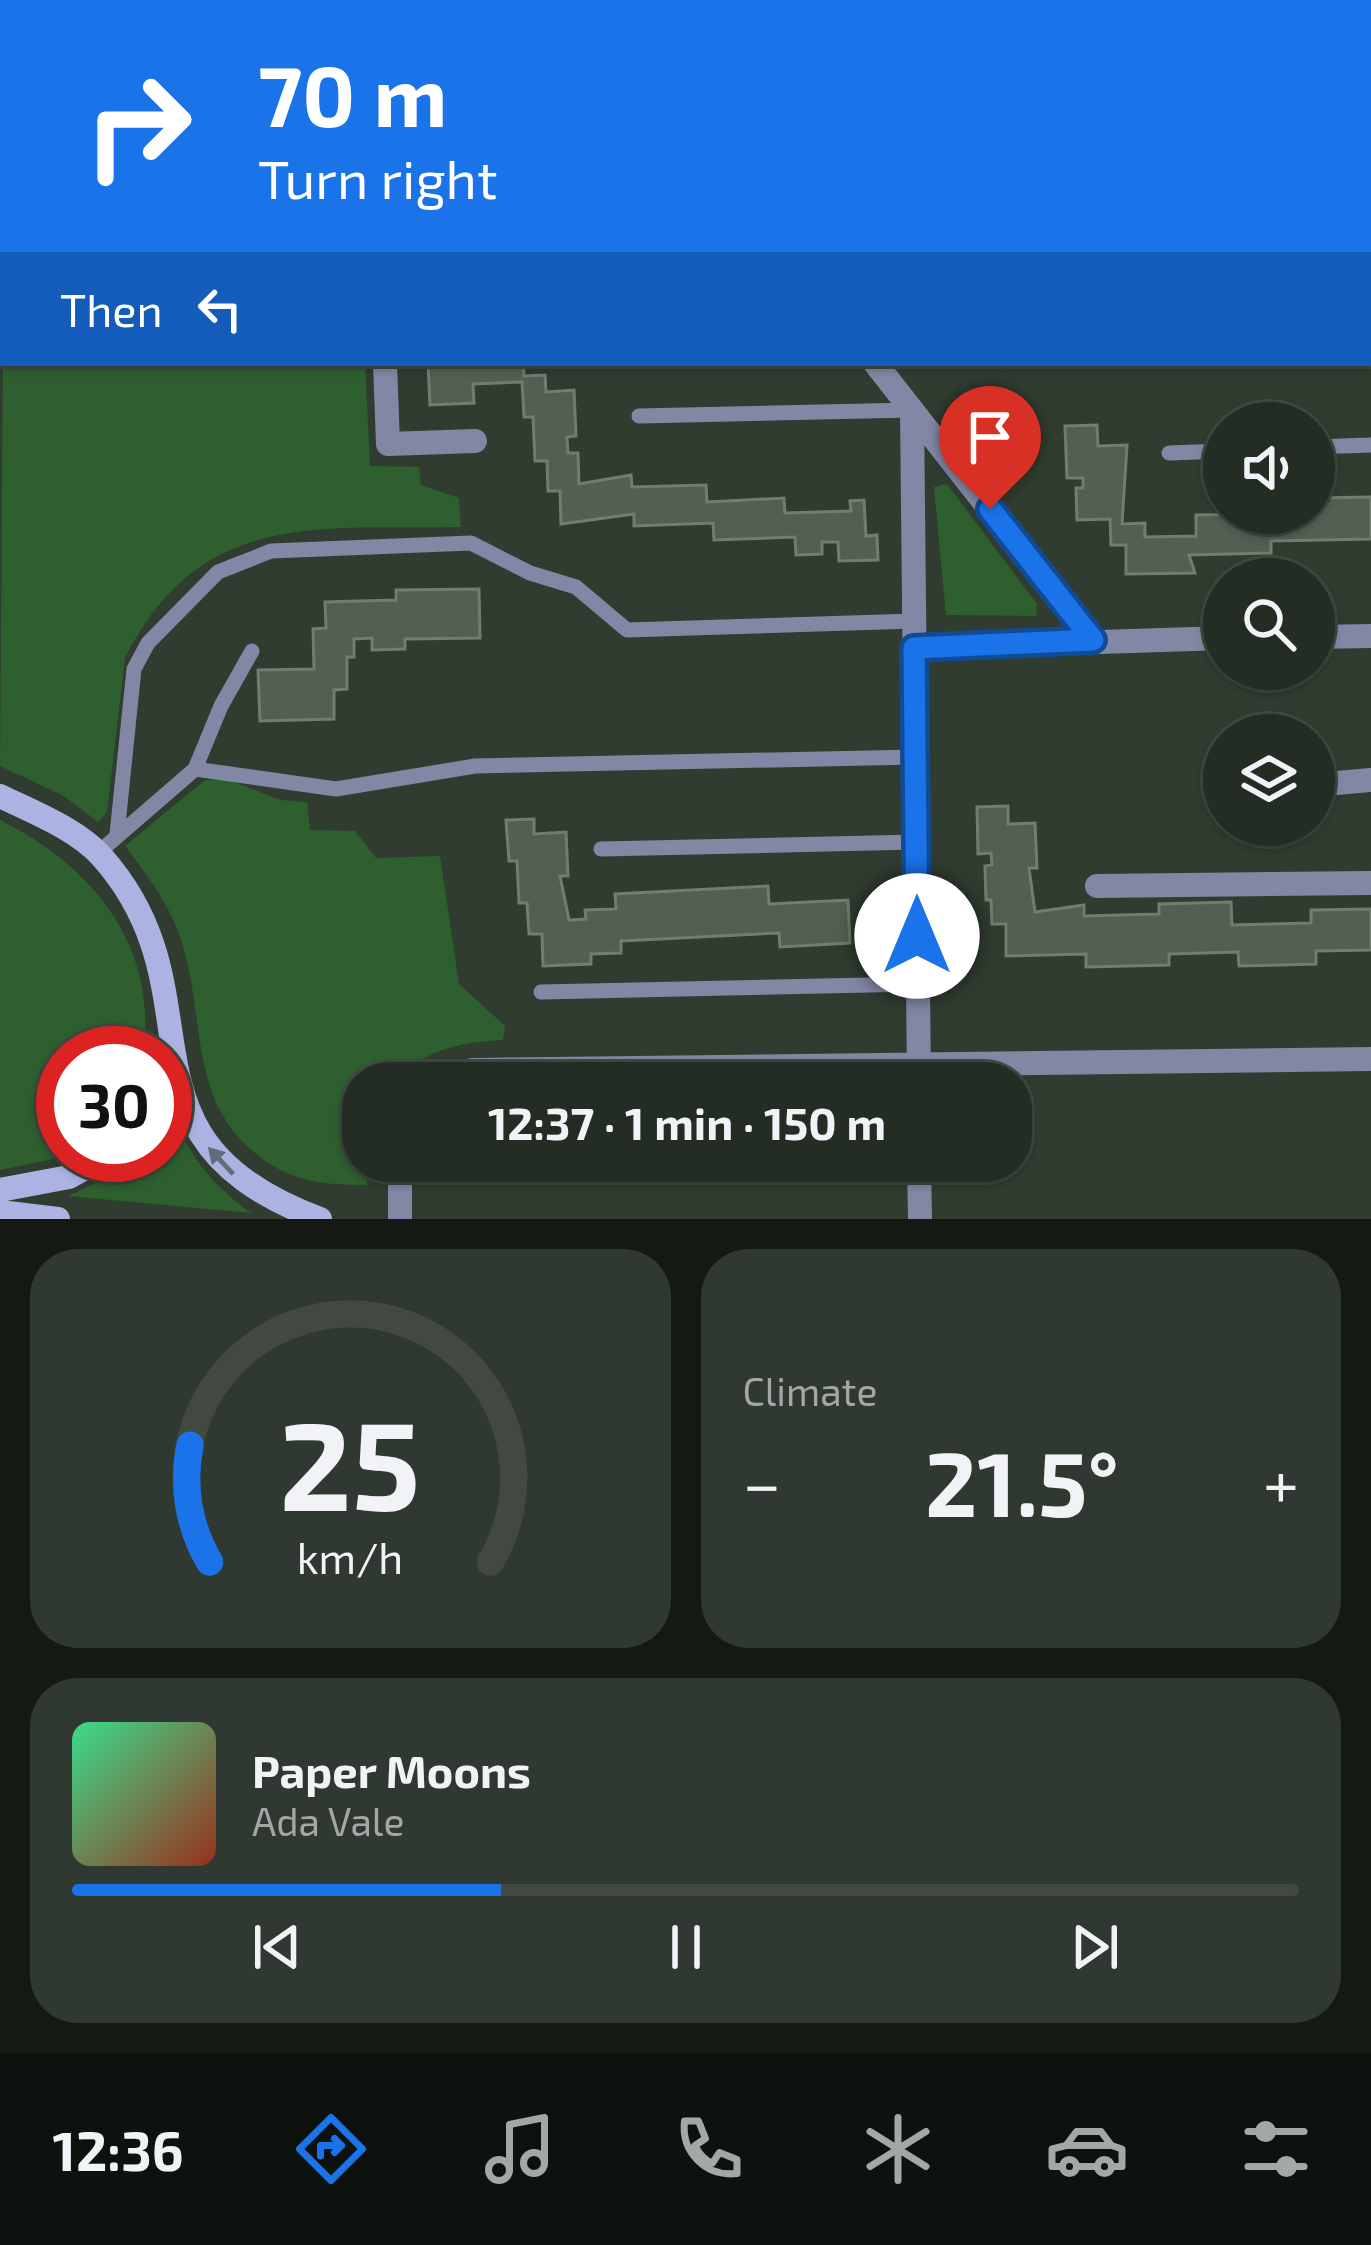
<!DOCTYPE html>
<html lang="en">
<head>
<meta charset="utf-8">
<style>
	:root { --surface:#242d24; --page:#303931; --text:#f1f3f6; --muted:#a3a8a6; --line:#414941; --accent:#1a73e8 }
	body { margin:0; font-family:"Exo 2",sans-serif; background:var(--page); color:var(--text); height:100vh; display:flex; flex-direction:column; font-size:45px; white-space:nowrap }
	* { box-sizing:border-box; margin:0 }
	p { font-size:39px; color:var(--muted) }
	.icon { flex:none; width:66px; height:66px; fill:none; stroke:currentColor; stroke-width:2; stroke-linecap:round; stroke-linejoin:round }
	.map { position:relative; height:1219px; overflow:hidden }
	.side { display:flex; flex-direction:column; gap:30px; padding:30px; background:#141914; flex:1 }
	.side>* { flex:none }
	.hud { position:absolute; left:0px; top:0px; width:1371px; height:366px; box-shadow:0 3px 9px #0004,0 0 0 3px var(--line); background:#1a73e8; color:#fff; overflow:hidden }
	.tools { position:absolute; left:1203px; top:402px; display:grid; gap:24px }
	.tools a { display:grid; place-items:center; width:132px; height:132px; border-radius:50%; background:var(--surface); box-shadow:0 3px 9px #0004,0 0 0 3px var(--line); font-size:60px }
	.speed { position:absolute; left:36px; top:1026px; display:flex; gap:24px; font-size:60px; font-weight:700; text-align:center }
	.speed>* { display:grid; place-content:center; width:156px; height:156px; border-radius:50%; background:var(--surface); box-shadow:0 3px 9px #0004,0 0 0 3px var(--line); line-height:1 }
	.speed .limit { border:18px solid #d22; background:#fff; color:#111 }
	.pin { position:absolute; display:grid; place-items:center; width:102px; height:102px; color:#fff; margin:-123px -51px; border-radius:50% 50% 50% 0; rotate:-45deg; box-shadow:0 0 12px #0007 }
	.pin .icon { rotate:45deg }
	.me { position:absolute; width:132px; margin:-66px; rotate:0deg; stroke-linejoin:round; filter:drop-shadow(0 0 9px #0008) }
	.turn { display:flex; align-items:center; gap:42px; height:252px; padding:0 60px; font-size:54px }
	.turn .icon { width:156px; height:156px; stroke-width:2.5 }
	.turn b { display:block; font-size:84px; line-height:102px }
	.then { display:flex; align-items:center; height:114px; padding:0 60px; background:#0003; gap:24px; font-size:45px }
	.big { font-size:90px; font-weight:700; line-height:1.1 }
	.side .widget { flex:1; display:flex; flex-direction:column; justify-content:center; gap:18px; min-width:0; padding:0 42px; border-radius:48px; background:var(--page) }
	.side .dial { align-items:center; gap:0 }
	.dial svg { height:312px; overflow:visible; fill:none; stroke:var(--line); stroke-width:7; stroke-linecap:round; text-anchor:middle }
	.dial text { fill:var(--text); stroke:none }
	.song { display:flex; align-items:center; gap:36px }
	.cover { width:144px; height:144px; border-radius:18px; background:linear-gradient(135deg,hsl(150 70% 55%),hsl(10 70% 35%)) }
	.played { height:12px; border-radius:6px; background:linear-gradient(90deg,var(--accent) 35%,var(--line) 35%) }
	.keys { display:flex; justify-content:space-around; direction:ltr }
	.heat { display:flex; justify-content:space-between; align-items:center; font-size:66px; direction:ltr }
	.side .tiles { flex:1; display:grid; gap:30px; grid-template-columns:1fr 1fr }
	.widget:last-child { grid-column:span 2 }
	.trip { position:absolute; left:342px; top:1062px; width:690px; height:120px; border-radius:48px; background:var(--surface); box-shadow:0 3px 9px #0004,0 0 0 3px var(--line); font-weight:700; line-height:120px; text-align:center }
	.tabs { display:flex; height:192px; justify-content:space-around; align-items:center; background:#0e120e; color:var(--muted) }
	.tabs .icon { width:84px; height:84px }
	.tabs .current { color:var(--accent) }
	.tabs b { font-size:54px; color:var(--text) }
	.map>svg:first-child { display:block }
	.built { fill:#394a39 }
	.green { fill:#2d5f2f }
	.building { fill:#535f52; stroke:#707d70; stroke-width:3 }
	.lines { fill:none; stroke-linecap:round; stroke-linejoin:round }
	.lane { stroke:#8287a5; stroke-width:15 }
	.street { stroke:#8287a5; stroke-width:24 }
	.secondary { stroke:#acb3e3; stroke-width:24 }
	.oneway { fill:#626c7b }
	.route-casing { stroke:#114b97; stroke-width:30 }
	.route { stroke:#1a73e8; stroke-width:21 }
</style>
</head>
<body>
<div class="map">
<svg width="1371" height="1219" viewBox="0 0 1371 1219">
	<rect width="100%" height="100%" fill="#303c30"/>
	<path class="built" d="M0,0L55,3H3L0,348Z"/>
	<path class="green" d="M3,347V363H365L370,466L419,467L421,485L459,498L461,527C320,530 200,508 125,658L107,812L98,822L64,796L0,766Z
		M947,484L1037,604L1036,616L946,615L934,487Z
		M226,779L281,800L307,802L310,830L355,831L376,858L440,856L459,984L505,1026L503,1040C462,1042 423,1049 394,1083H363L367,1185C323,1185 290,1182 255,1153C190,1100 205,1024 184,950C173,909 151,880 125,846L205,780Z
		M0,820C90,864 159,945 143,1053H63V1155H73L0,1170Z
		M168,1095C182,1148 207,1181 251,1213L68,1196L106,1178L133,1155H165Z"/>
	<path class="building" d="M270,0H337V3H270Z
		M804,0H1038V3H804Z
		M3,56V133H0V57Z
		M3,144V252H0V145Z
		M1368,174H1371V272H1368Z
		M440,363H523L524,376L545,375L546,392L574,390L576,436L567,437L568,453H578L579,484L631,475L632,487L706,485L707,502L784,498L785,513L851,511L850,501L864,500L866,536L877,535L878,560L839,561L838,542H822V554L796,555L795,537L714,540L713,523L634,526V514L561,524L560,491H548L547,461H535L533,417H524L522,382L473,384L474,403L430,405L428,364Z
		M1097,425L1098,446L1127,445L1122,524L1145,523V537L1196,536V515L1314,513V498L1371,497V539L1271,541V553L1189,555L1195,573L1126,574V545H1111L1110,519L1077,520L1076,488H1083V478H1067L1065,426Z
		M479,589L480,638L405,639V649L372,650V638L354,639V657H347V689L334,690V719L260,721L258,670L314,669L313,629L326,628L325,602L396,600V590Z
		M1008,806V824L1035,823L1037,868H1029L1035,912L1084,905V916L1159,914V904L1231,902L1232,925L1311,923V910L1371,909V950L1316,951V964L1239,966L1238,952L1169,954V965L1086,967V954L1006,956V924H992L991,900H986L985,866L992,865L991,853L978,854L977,807Z
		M534,819V834L566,832L568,876H560L569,920L586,919L585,910L616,909L615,894L768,886L769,904L848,900L850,943L780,947L779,933L621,941V953L591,954V964L543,966L542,934H529L527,903H519L517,861H509L506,820Z"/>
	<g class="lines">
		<path class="lane" d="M74,0L75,3
			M248,3L250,0
			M1368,359H1371
			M639,416L912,410
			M1314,447L1371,445
			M1169,453L1224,451
			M195,769L221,706L252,651
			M117,834L134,669L148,643L218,572L271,551L471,543L530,573L576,587L627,630L914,621
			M601,849L916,842
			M98,853L195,769L336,789L475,766L916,757
			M541,992L918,984"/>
		<path class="street" d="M589,0L591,3
			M1166,0V3
			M1368,128H1371
			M385,363L388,444L475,441
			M875,363L1093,641
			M912,410L919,1083
			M1314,637L1371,636
			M915,648L1224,638
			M1314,785L1371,780
			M1097,886L1371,883
			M442,1083L472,1070L1371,1059
			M919,1161L920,1219
			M400,1219V1161"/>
		<path class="secondary" d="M0,796C33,812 77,829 102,857C226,997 100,1138 320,1219
			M0,1190L69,1177L108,1155
			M0,1212L58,1219"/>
	</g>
	<defs><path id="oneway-solid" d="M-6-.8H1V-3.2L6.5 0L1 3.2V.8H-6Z" transform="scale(3)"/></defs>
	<use class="oneway" href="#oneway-solid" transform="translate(221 1161) rotate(-133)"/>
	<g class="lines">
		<defs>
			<path id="route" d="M917,936L914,648L1093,640L990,509"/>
		</defs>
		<use href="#route" class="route-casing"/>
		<use href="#route" class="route"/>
	</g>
</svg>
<div class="tools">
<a><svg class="icon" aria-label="sound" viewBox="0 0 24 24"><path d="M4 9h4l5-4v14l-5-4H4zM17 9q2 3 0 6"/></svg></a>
<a><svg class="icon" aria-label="search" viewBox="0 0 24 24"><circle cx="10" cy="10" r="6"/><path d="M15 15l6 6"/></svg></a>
<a><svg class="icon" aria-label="layers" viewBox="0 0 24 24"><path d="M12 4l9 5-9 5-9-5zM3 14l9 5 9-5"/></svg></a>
</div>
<div class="speed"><div class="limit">30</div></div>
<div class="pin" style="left:990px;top:509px;background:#d93025"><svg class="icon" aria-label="arrive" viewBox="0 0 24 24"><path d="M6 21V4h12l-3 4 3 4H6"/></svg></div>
<svg class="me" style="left:917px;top:936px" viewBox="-20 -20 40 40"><circle r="19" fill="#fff"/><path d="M0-13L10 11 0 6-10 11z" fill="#1a73e8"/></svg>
<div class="trip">12:37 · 1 min · 150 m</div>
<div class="hud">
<div class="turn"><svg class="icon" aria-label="right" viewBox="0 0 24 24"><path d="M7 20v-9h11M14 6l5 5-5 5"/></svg><div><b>70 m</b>Turn right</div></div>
<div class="then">Then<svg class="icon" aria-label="left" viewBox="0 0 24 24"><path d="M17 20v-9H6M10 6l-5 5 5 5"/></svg></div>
</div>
</div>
<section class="side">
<div class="tiles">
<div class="widget dial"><svg viewBox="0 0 100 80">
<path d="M14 69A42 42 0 1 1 86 69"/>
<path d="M14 69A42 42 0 0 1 9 39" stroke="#1a73e8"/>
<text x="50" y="56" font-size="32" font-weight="700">25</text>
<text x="50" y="72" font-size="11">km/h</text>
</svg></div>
<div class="widget"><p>Climate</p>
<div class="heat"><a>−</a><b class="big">21.5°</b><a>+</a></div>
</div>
<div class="widget">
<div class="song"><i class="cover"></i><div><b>Paper Moons</b><p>Ada Vale</p></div></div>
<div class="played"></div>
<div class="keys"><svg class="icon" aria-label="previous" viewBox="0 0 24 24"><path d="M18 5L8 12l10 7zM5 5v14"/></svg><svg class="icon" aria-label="pause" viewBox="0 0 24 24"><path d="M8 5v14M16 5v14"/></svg><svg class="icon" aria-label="next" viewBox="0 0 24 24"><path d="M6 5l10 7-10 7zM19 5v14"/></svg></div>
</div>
</div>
</section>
<nav class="tabs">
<b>12:36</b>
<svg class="icon current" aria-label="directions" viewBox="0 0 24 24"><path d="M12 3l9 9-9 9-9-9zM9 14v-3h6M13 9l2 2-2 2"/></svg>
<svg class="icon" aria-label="music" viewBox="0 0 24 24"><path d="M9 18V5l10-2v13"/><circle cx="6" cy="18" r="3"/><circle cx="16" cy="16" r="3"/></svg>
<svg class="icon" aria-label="phone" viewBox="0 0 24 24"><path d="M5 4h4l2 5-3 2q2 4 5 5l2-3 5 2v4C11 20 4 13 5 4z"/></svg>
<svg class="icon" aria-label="climate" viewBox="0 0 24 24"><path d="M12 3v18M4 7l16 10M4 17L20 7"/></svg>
<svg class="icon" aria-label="car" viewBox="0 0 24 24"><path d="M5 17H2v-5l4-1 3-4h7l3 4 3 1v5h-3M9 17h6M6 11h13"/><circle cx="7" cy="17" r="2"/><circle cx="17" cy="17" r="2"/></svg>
<svg class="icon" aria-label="filters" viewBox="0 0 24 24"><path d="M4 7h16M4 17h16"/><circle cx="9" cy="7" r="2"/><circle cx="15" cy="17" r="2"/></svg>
</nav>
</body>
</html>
